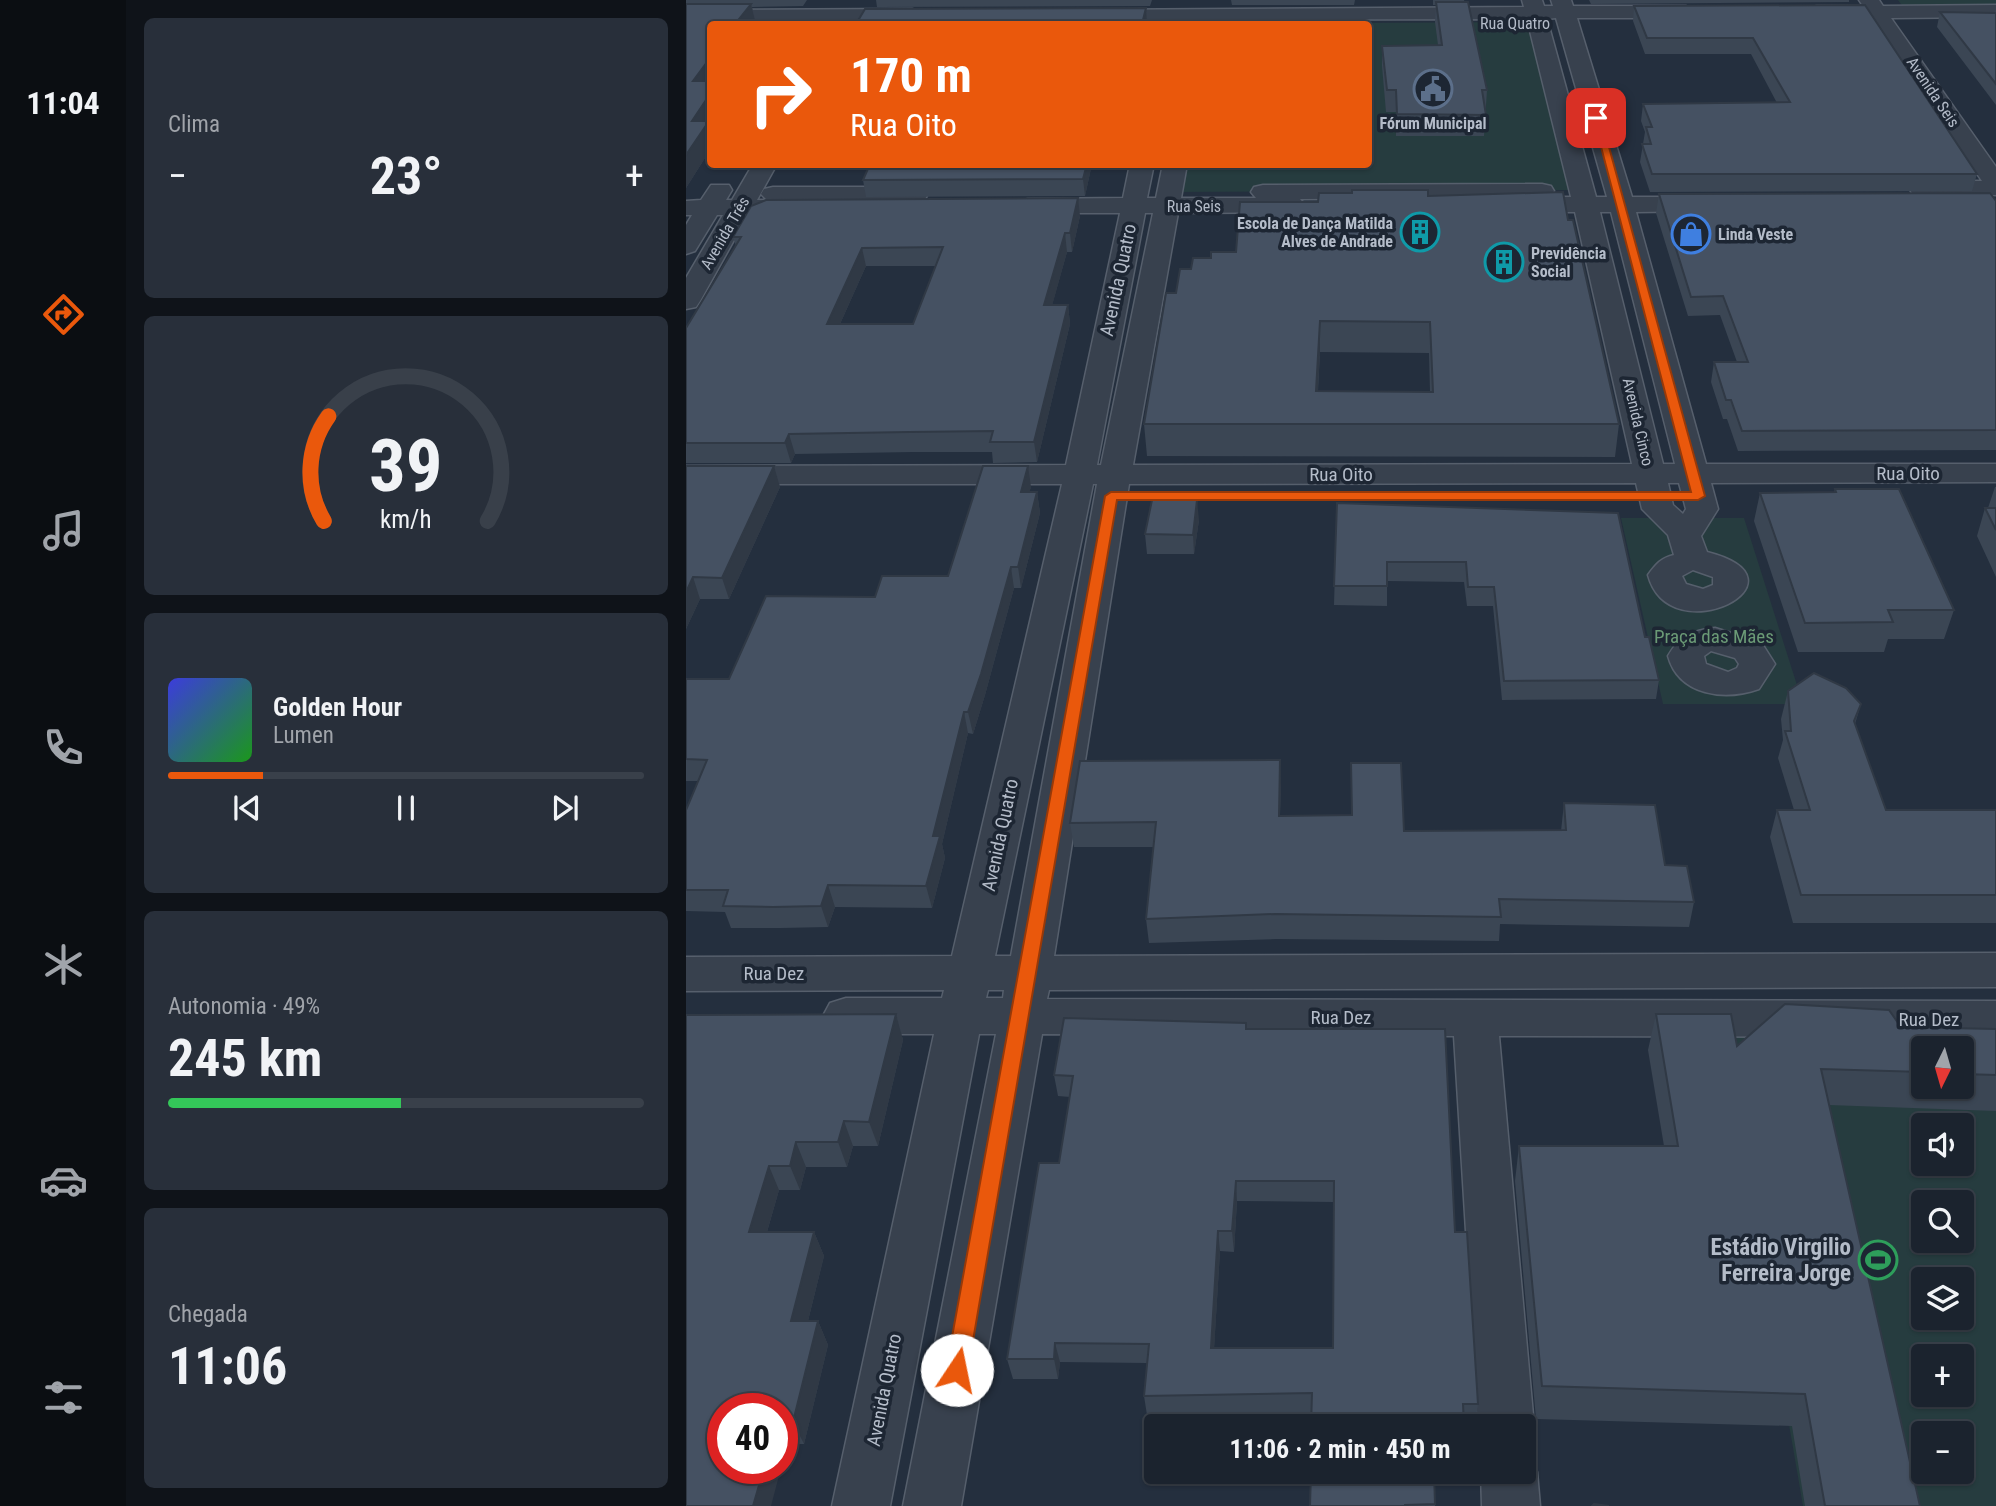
<!DOCTYPE html>
<html lang="pt">
<head>
<meta charset="utf-8">
<style>
	:root { --surface:#1b232e; --page:#282f3a; --text:#f1f3f6; --muted:#a0a4aa; --line:#39404a; --accent:#ea580c }
	body { margin:0; font-family:"Roboto Condensed",sans-serif; background:var(--page); color:var(--text); height:100vh; display:flex; flex-direction:column; font-size:26px; white-space:nowrap }
	* { box-sizing:border-box; margin:0 }
	p { font-size:23px; color:var(--muted) }
	.icon { flex:none; width:38px; height:38px; fill:none; stroke:currentColor; stroke-width:2; stroke-linecap:round; stroke-linejoin:round }
	.map { position:relative; flex:1; overflow:hidden }
	.panel { display:flex; flex-direction:column; gap:18px; padding:18px; background:#0f1319; width:560px }
	.panel>* { flex:none }
	.hud { position:absolute; left:21px; top:21px; width:665px; height:147px; border-radius:7px; box-shadow:0 2px 5px #0004,0 0 0 2px var(--line); background:#ea580c; color:#fff; overflow:hidden }
	.needle { width:46px; rotate:185deg }
	.buttons { position:absolute; left:1225px; top:1036px; display:grid; gap:14px }
	.buttons a { display:grid; place-items:center; width:63px; height:63px; border-radius:7px; background:var(--surface); box-shadow:0 2px 5px #0004,0 0 0 2px var(--line); font-size:35px }
	.speed { position:absolute; left:21px; top:1393px; display:flex; gap:14px; font-size:35px; font-weight:700; text-align:center }
	.speed>* { display:grid; place-content:center; width:91px; height:91px; border-radius:50%; background:var(--surface); box-shadow:0 2px 5px #0004,0 0 0 2px var(--line); line-height:1 }
	.speed .limit { border:10px solid #d22; background:#fff; color:#111 }
	.pin { position:absolute; display:grid; place-items:center; width:60px; height:60px; color:#fff; margin:-30px; border-radius:14px; box-shadow:0 4px 10px #0006 }
	.me { position:absolute; width:77px; margin:-38px; rotate:11deg; stroke-linejoin:round; filter:drop-shadow(0 0 5px #0008) }
	.turn { display:flex; align-items:center; gap:24px; height:147px; padding:0 28px; font-size:32px }
	.turn .icon { width:91px; height:91px; stroke-width:2.5 }
	.turn b { display:block; font-size:49px; line-height:60px }
	.big { font-size:52px; font-weight:700; line-height:1.1 }
	.panel .card { flex:1; display:flex; flex-direction:column; justify-content:center; gap:10px; min-width:0; padding:0 24px; border-radius:10px; background:var(--page) }
	.panel .dial { align-items:center; gap:0 }
	.dial svg { height:182px; overflow:visible; fill:none; stroke:var(--line); stroke-width:7; stroke-linecap:round; text-anchor:middle }
	.dial text { fill:var(--text); stroke:none }
	.song { display:flex; align-items:center; gap:21px }
	.cover { width:84px; height:84px; border-radius:10px; background:linear-gradient(135deg,hsl(240 70% 55%),hsl(120 70% 35%)) }
	.played { height:7px; border-radius:4px; background:linear-gradient(90deg,var(--accent) 20%,var(--line) 20%) }
	.keys { display:flex; justify-content:space-around; direction:ltr }
	.heat { display:flex; justify-content:space-between; align-items:center; font-size:38px; direction:ltr }
	.charge { height:10px; border-radius:5px; background:linear-gradient(90deg,#34c759 49%,var(--line) 0) }
	.trip { position:absolute; left:458px; top:1414px; width:392px; height:70px; border-radius:7px; background:var(--surface); box-shadow:0 2px 5px #0004,0 0 0 2px var(--line); font-weight:700; line-height:70px; text-align:center }
	main { display:flex; flex:1; min-height:0 }
	.dock { display:flex; flex-direction:column; width:126px; justify-content:space-around; align-items:center; background:#0b0e12; color:var(--muted) }
	.dock .icon { width:49px; height:49px }
	.dock .on { color:var(--accent) }
	.dock b { font-size:32px; color:var(--text) }
	.map>svg:first-child { display:block }
	.green { fill:#263c3f; fill-rule:evenodd }
	.lines { fill:none; stroke-linecap:round; stroke-linejoin:round }
	.minor-casing { stroke:#565f6c; stroke-width:3 }
	.minor { fill:#38414e; fill-rule:evenodd }
	.wall { fill:#3b4654; fill-rule:evenodd }
	.shaded-wall { fill:#303945 }
	.building { fill:#455162; stroke:#303945; stroke-width:2; fill-rule:evenodd }
	.route { fill:#ea580c; stroke:#983908; stroke-width:2 }
	.labels { text-anchor:middle; dominant-baseline:central; stroke-width:7; stroke-linejoin:round; paint-order:stroke }
	.far-street-label { font-size:16px; fill:#b4bcc9; stroke:#1d2633 }
	.far-poi-label { font-size:16px; font-weight:bold; fill:#b4bcc9; stroke:#1d2633; text-anchor:start }
	.street-label { font-size:19px; fill:#b4bcc9; stroke:#1d2633 }
	.park-label { font-size:19px; fill:#6b9a76; stroke:#1d2633 }
	.near-poi-label { font-size:23px; font-weight:bold; fill:#b4bcc9; stroke:#1d2633; text-anchor:end }
</style>
</head>
<body>
<main>
<nav class="dock">
<b>11:04</b>
<svg class="icon on" aria-label="directions" viewBox="0 0 24 24"><path d="M12 3l9 9-9 9-9-9zM9 14v-3h6M13 9l2 2-2 2"/></svg>
<svg class="icon" aria-label="music" viewBox="0 0 24 24"><path d="M9 18V5l10-2v13"/><circle cx="6" cy="18" r="3"/><circle cx="16" cy="16" r="3"/></svg>
<svg class="icon" aria-label="phone" viewBox="0 0 24 24"><path d="M5 4h4l2 5-3 2q2 4 5 5l2-3 5 2v4C11 20 4 13 5 4z"/></svg>
<svg class="icon" aria-label="climate" viewBox="0 0 24 24"><path d="M12 3v18M4 7l16 10M4 17L20 7"/></svg>
<svg class="icon" aria-label="car" viewBox="0 0 24 24"><path d="M5 17H2v-5l4-1 3-4h7l3 4 3 1v5h-3M9 17h6M6 11h13"/><circle cx="7" cy="17" r="2"/><circle cx="17" cy="17" r="2"/></svg>
<svg class="icon" aria-label="filters" viewBox="0 0 24 24"><path d="M4 7h16M4 17h16"/><circle cx="9" cy="7" r="2"/><circle cx="15" cy="17" r="2"/></svg>
</nav>
<section class="panel">
<div class="card"><p>Clima</p>
<div class="heat"><a>−</a><b class="big">23°</b><a>+</a></div>
</div>
<div class="card dial"><svg viewBox="0 0 100 80">
<path d="M14 69A42 42 0 1 1 86 69"/>
<path d="M14 69A42 42 0 0 1 16 23" stroke="#ea580c"/>
<text x="50" y="56" font-size="32" font-weight="700">39</text>
<text x="50" y="72" font-size="11">km/h</text>
</svg></div>
<div class="card">
<div class="song"><i class="cover"></i><div><b>Golden Hour</b><p>Lumen</p></div></div>
<div class="played"></div>
<div class="keys"><svg class="icon" aria-label="previous" viewBox="0 0 24 24"><path d="M18 5L8 12l10 7zM5 5v14"/></svg><svg class="icon" aria-label="pause" viewBox="0 0 24 24"><path d="M8 5v14M16 5v14"/></svg><svg class="icon" aria-label="next" viewBox="0 0 24 24"><path d="M6 5l10 7-10 7zM19 5v14"/></svg></div>
</div>
<div class="card"><p>Autonomia · 49%</p><b class="big">245 km</b><div class="charge"></div></div>
<div class="card"><p>Chegada</p><b class="big">11:06</b></div>
</section>
<div class="map">
<svg width="1310" height="1506" viewBox="0 0 1310 1506">
	<rect width="100%" height="100%" fill="#242f3e"/>
	<path class="green" d="M1212,0H1310V11H1220Z
		M852,22L896,190L485,192L489,165L682,164V24H510Z
		M935,518H1058L1117,704H977Z
		M1035,1029L1310,1032V1506H1117ZM1237,1048H1276V1087H1237ZM1237,1125H1276V1164H1237ZM1237,1202H1276V1241H1237ZM1237,1279H1276V1318H1237ZM1237,1356H1276V1395H1237ZM1237,1433H1276V1472H1237Z"/>
	<g class="lines">
		<defs>
			<path id="minor" d="M836,0H856L858,6H867L865,0H885L887,6H1000L1010,12L1000,18H891L946,197H1023L1032,199L1035,204L1032,209L1023,211L950,212L1020,464H1310V482L1025,483L1032,509L1015,536L1021,552C1132,580 984,656 962,575C970,564 975,558 988,555L982,535L956,509L950,483L443,484L368,956L1310,953V987L363,990L361,999L1310,1001V1037L813,1036L848,1426L838,1446V1426H792L768,1036L356,1034L275,1506H217L310,1034H293L204,1506H146L248,1034H160L144,1029L137,1016L144,1003L160,998H256L258,990L0,991V957L266,956L376,484H0V466L380,465L434,213H342L333,211L330,206L333,201L342,199L437,198L444,164H468L461,198H470L477,164H501L495,198H570L565,192L568,187L577,185L856,184L865,186L868,191L860,197H885L841,19L409,20L399,14L402,10L838,7ZM870,18L921,197H910L861,19ZM824,198L816,205L819,210L828,212H889L946,464L447,465L492,213L607,212L616,210L619,205L614,199ZM914,212H925L989,464H977ZM459,213H467L415,465H411ZM982,483H993L1000,509L997,514L987,505ZM407,484H411L325,956H309ZM1007,570L1027,577V585L1017,589L1000,584L996,576ZM302,990H318L317,998H300Z
				M1173,0H1193L1197,6L1310,5V17L1205,18L1310,167V195L1226,193L1223,188L1226,183L1235,181H1296L1185,18H1130L1120,12L1130,6H1177Z
				M226,9L233,11L236,15L233,19L0,22V10Z
				M67,164H91L71,200H81L75,194L78,189L87,187H230L239,189L242,194L239,199L230,201H125L129,207L126,212L117,214L62,215L14,301L10,307L0,309V278L37,215H31L9,251L0,254V225L6,215H0V201L15,200L25,185H43L46,190L40,200H46Z
				M1029,628L1075,642L1089,664L1073,689C1039,701 993,696 982,656C993,636 1007,630 1029,628ZM1025,651L1049,658L1053,664L1051,668L1042,672L1020,664L1018,656Z
				M838,1450L843,1452L851,1472L854,1506H796L795,1472H838Z"/>
		</defs>
		<use href="#minor" class="minor-casing"/>
		<use href="#minor" class="minor"/>
	</g>
	<path class="wall" d="M0,0H121L117,6L66,7L70,24H24V150L0,188Z
		M190,0H466L464,6L191,7Z
		M531,0H669L668,5H546L545,0Z
		M747,0H778L801,90L798,136H710V112H700L696,66V46L752,45L749,22L750,5H747Z
		M903,0H1163V2L905,4Z
		M1179,5L1291,174L1286,191L964,192L954,162L959,132L955,121L957,104L1091,103L1065,54H959L947,21L948,6Z
		M1254,12L1310,13V105L1251,27Z
		M184,164H406L399,196L180,197L177,180Z
		M973,194L1310,201V450L1052,451L1041,419H1037L1025,382L1028,362H1051L1034,315L1002,316L970,213Z
		M742,196L882,220L933,424L929,457L461,456L458,424L490,293L505,269L525,258L550,252ZM634,352L743,353L744,392L632,391Z
		M394,216L386,252H381L366,305H382L384,324L351,462L307,463L306,452H227L109,454L105,463H0V328L50,246L47,237ZM180,266H250L227,324H154Z
		M0,466H88L94,487L43,599H14L0,629Z
		M345,487L343,492H351L354,513L335,588H328L299,695L287,734L282,733L256,844L259,858L246,908L149,907L142,927L95,928H45L39,912L0,911V810L12,781H0V679H43L189,597L262,576Z
		M1309,487H1310V577L1291,536L1299,508H1302Z
		M1149,489L1268,610L1258,639H1202L1198,652H1112L1068,521L1074,493L1148,492Z
		M651,503L959,637L973,680L970,699L816,700L807,606H781L778,582L701,581V606L648,605Z
		M513,520L508,554H461L459,534Z
		M1102,691L1175,704L1169,724L1200,810H1310V923H1107L1084,837L1091,810H1108L1092,758L1097,740L1095,719Z
		M595,784L594,816L718,831H875L878,803L979,865L1008,902L1003,927L814,924L813,941L590,939L463,943L460,919L467,847H388L384,823Z
		M210,1014L217,1040L192,1146H167L161,1167H120L114,1190H93L81,1232H128L138,1256L122,1321H132L142,1345L118,1444H102L96,1465V1409H37L0,1015Z
		M970,1014L1051,1046L1215,1027L1310,1029V1111L1143,1105L1234,1506H1119L1106,1426L850,1419L829,1181L833,1146H978L962,1050ZM1237,1048H1276V1087H1237Z
		M560,1023L561,1029L769,1232L792,1404L789,1424L626,1413L461,1415L458,1396L461,1363L374,1362L372,1379H327L321,1359L373,1163L384,1097L372,1096L368,1075ZM551,1201L648,1202L647,1348H528L534,1251L548,1252Z
		M748,1472L749,1506H624Z"/>
	<path class="shaded-wall" d="M65,4L70,24H49Z
		M460,8L461,24H456Z
		M24,58V87L7,81Z
		M24,94V150L0,188V155L6,121Z
		M401,164H406L399,196L397,179Z
		M392,198L394,216L386,252L384,233Z
		M379,233L381,252L361,324L358,305Z
		M176,248L180,266L145,344L141,324Z
		M382,305L384,324L351,462L348,442Z
		M634,321V352L630,423V391Z
		M103,434L109,454L105,463L99,443Z
		M88,466L94,487L43,599L36,578Z
		M342,466L345,487L338,513L335,492Z
		M351,492L354,513L335,588L332,567Z
		M511,500L513,520L508,554L507,535Z
		M325,567L328,588L299,695L287,734L282,712Z
		M7,577L14,599L0,629V592Z
		M278,712L282,733L256,844L259,858L246,908L240,886L247,836Z
		M594,760L595,784L593,840V816Z
		M142,885L149,907L142,927L135,906Z
		M210,1014L217,1040L192,1146L183,1122Z
		M158,1121L167,1146L161,1167L152,1142Z
		M110,1142L120,1167L114,1190L104,1166Z
		M83,1166L93,1190L74,1256L63,1232Z
		M550,1181L551,1201L548,1252L546,1231Z
		M532,1231L534,1251L527,1368L525,1348Z
		M128,1232L138,1256L116,1345L105,1321Z
		M132,1321L142,1345L118,1444L107,1422Z
		M369,1343L374,1362L372,1379L368,1359Z
		M96,1433L102,1444L96,1465Z
		M78,1468H95L85,1506H67Z"/>
	<path class="building" d="M750,2H782L801,90H796L800,115L711,114L710,90H701L696,46L756,45Z
		M0,4H65L49,24H24V58L7,81H24V94L6,121H23L0,155Z
		M1179,5L1291,174H966L956,144H965L960,127H966L957,104L1104,102L1067,38H961L948,6Z
		M460,8L456,24H170L179,9Z
		M1254,12L1310,13V84Z
		M184,164H401L397,179L177,180Z
		M666,190H742V196L877,192L882,220H887L933,424H458L480,293H490L494,269H505L507,258H525V252H550L554,202H632L633,193H666ZM634,321L744,322L747,392L630,391Z
		M1304,193L1310,201V430L1056,431L1045,400H1040L1028,362H1062L1037,296L1005,297L973,194Z
		M392,198L384,233H379L358,305H382L348,442H304L307,431L223,432L103,434L99,443H0V328L55,237H47L65,206L80,200ZM257,247L227,324H141L176,248Z
		M0,466H88L36,578L7,577L0,592Z
		M297,466H342L335,492H351L332,567H325L295,674L282,712H278L247,836H254L240,886L142,885L135,906L87,907L37,906L42,890H0V810L21,760L0,759V679H43L80,596L189,597L196,576H262Z
		M1149,489H1213L1268,610H1202L1207,622L1119,623L1074,493L1150,492Z
		M466,500H511L507,535L459,534Z
		M651,503L932,513L959,637H963L973,680L818,681L808,587H782L780,562H701V586H648Z
		M1299,508H1310V530Z
		M1128,673L1160,688L1175,704L1168,721L1200,810H1310V895H1115L1091,810H1124L1099,731H1105L1102,691Z
		M594,760L593,816L666,815L665,763H715L718,831L880,830L878,803L969,805L979,865L1001,866L1008,902L813,899L815,917L589,914L460,919L470,822L384,823L394,761Z
		M1099,1004L1203,1010L1215,1027L1310,1029V1075L1276,1074V1048H1237V1072L1135,1069L1234,1506H1139L1119,1394L856,1386L833,1146H992L970,1014H1045L1051,1046Z
		M210,1014L183,1122L158,1121L152,1142H110L104,1166H83L63,1232H128L105,1321H132L107,1422H96V1409H37V1468H78L67,1506H0V1015Z
		M378,1018L560,1023V1029H759L769,1232H781L792,1404H777L778,1426H625L626,1393L458,1396L463,1344L369,1343L368,1359H321L353,1163H373L387,1076L368,1075ZM550,1181H648L647,1348H525L532,1231H546Z
		M625,1472H748L749,1504L719,1505V1506H624Z
		M908,1504L923,1506H906Z"/>
	<path class="route" d="M907,116L915,118L1019,496L1012,500H431L282,1370L279,1378L271,1381L263,1378L260,1370L419,496L425,492H1005Z"/>
	<defs>
		<symbol id="civic-ring" viewBox="-11 -11 22 22"><circle r="9.5" fill="#1d2633" stroke="#5c6f8a" stroke-width="1.5"/><path d="M-.6-6.5H3V-4.5H.6V-3L4-1V1h2V6H-6V1h2V-1L-.6-3ZM-1.2 2.5V6h2.4V2.5Z" fill="#5c6f8a"/></symbol>
		<symbol id="building-ring" viewBox="-11 -11 22 22"><circle r="9.5" fill="#1d2633" stroke="#0f9aa8" stroke-width="1.5"/><path d="M-4-6H4V6H1V3H-1V6H-4ZM-2.5-4.3h1.7v1.8h-1.7ZM.8-4.3h1.7v1.8H.8ZM-2.5-1h1.7V.8h-1.7ZM.8-1h1.7V.8H.8Z" fill="#0f9aa8"/></symbol>
		<symbol id="shop-ring" viewBox="-11 -11 22 22"><circle r="9.5" fill="#1d2633" stroke="#3f7fe0" stroke-width="1.5"/><path d="M-5-2.5h2.3a2.7 3.5 0 0 1 5.4 0H5L5.5 6h-11ZM-1.5-2.5h3a1.5 2.3 0 0 0-3 0Z" fill="#3f7fe0"/></symbol>
		<symbol id="stadium-ring" viewBox="-11 -11 22 22"><circle r="9.5" fill="#1d2633" stroke="#2e9e5b" stroke-width="1.5"/><path d="M0-5a6.5 5 0 1 0 0 10a6.5 5 0 1 0 0-10ZM-3.5-1.8h7v3.6h-7Z" fill="#2e9e5b"/></symbol>
	</defs>
	<g fill-rule="evenodd">
		<use href="#civic-ring" x="725" y="67" width="44" height="44"/>
		<use href="#building-ring" x="712" y="210" width="44" height="44"/>
		<use href="#shop-ring" x="983" y="212" width="44" height="44"/>
		<use href="#building-ring" x="796" y="240" width="44" height="44"/>
		<use href="#stadium-ring" x="1170" y="1238" width="44" height="44"/>
	</g>
	<g class="labels">
		<g class="far-street-label">
			<text x="829" y="23">Rua Quatro</text>
			<text transform="translate(1247 92) rotate(56)">Avenida Seis</text>
			<text x="508" y="206">Rua Seis</text>
			<text transform="translate(39 233) rotate(-60)">Avenida Três</text>
			<text transform="translate(952 422) rotate(77)">Avenida Cinco</text>
		</g>
		<g class="far-poi-label">
			<text x="747" y="123" text-anchor="middle">Fórum Municipal</text>
			<text x="707" y="223" text-anchor="end">Escola de Dança Matilda<tspan x="707" dy="18">Alves de Andrade</tspan></text>
			<text x="1032" y="234">Linda Veste</text>
			<text x="845" y="253">Previdência<tspan x="845" dy="18">Social</tspan></text>
		</g>
		<g class="street-label">
			<text transform="translate(432 280) rotate(-78)">Avenida Quatro</text>
			<text x="1222" y="473">Rua Oito</text>
			<text x="655" y="474">Rua Oito</text>
			<text transform="translate(314 835) rotate(-78)">Avenida Quatro</text>
			<text x="88" y="973">Rua Dez</text>
			<text x="655" y="1017">Rua Dez</text>
			<text x="1243" y="1019">Rua Dez</text>
			<text transform="translate(198 1390) rotate(-79)">Avenida Quatro</text>
		</g>
		<g class="park-label">
			<text x="1028" y="636">Praça das Mães</text>
		</g>
		<g class="near-poi-label">
			<text x="1165" y="1247">Estádio Virgilio<tspan x="1165" dy="26">Ferreira Jorge</tspan></text>
		</g>
	</g>
</svg>
<div class="buttons">
<a><svg class="needle" viewBox="-14 -14 28 28"><path d="M0-13l5 13h-10z" fill="#e53935"/><path d="M0 13l5-13h-10z" fill="#a0a4aa"/></svg></a>
<a><svg class="icon" aria-label="sound" viewBox="0 0 24 24"><path d="M4 9h4l5-4v14l-5-4H4zM17 9q2 3 0 6"/></svg></a>
<a><svg class="icon" aria-label="search" viewBox="0 0 24 24"><circle cx="10" cy="10" r="6"/><path d="M15 15l6 6"/></svg></a>
<a><svg class="icon" aria-label="layers" viewBox="0 0 24 24"><path d="M12 4l9 5-9 5-9-5zM3 14l9 5 9-5"/></svg></a>
<a>+</a>
<a>−</a>
</div>
<div class="speed"><div class="limit">40</div></div>
<div class="pin" style="left:910px;top:118px;background:#d93025"><svg class="icon" aria-label="arrive" viewBox="0 0 24 24"><path d="M6 21V4h12l-3 4 3 4H6"/></svg></div>
<svg class="me" style="left:271px;top:1370px" viewBox="-20 -20 40 40"><circle r="19" fill="#fff"/><path d="M0-13L10 11 0 6-10 11z" fill="#ea580c"/></svg>
<div class="trip">11:06 · 2 min · 450 m</div>
<div class="hud">
<div class="turn"><svg class="icon" aria-label="right" viewBox="0 0 24 24"><path d="M7 20v-9h11M14 6l5 5-5 5"/></svg><div><b>170 m</b>Rua Oito</div></div>
</div>
</div>
</main>
</body>
</html>
